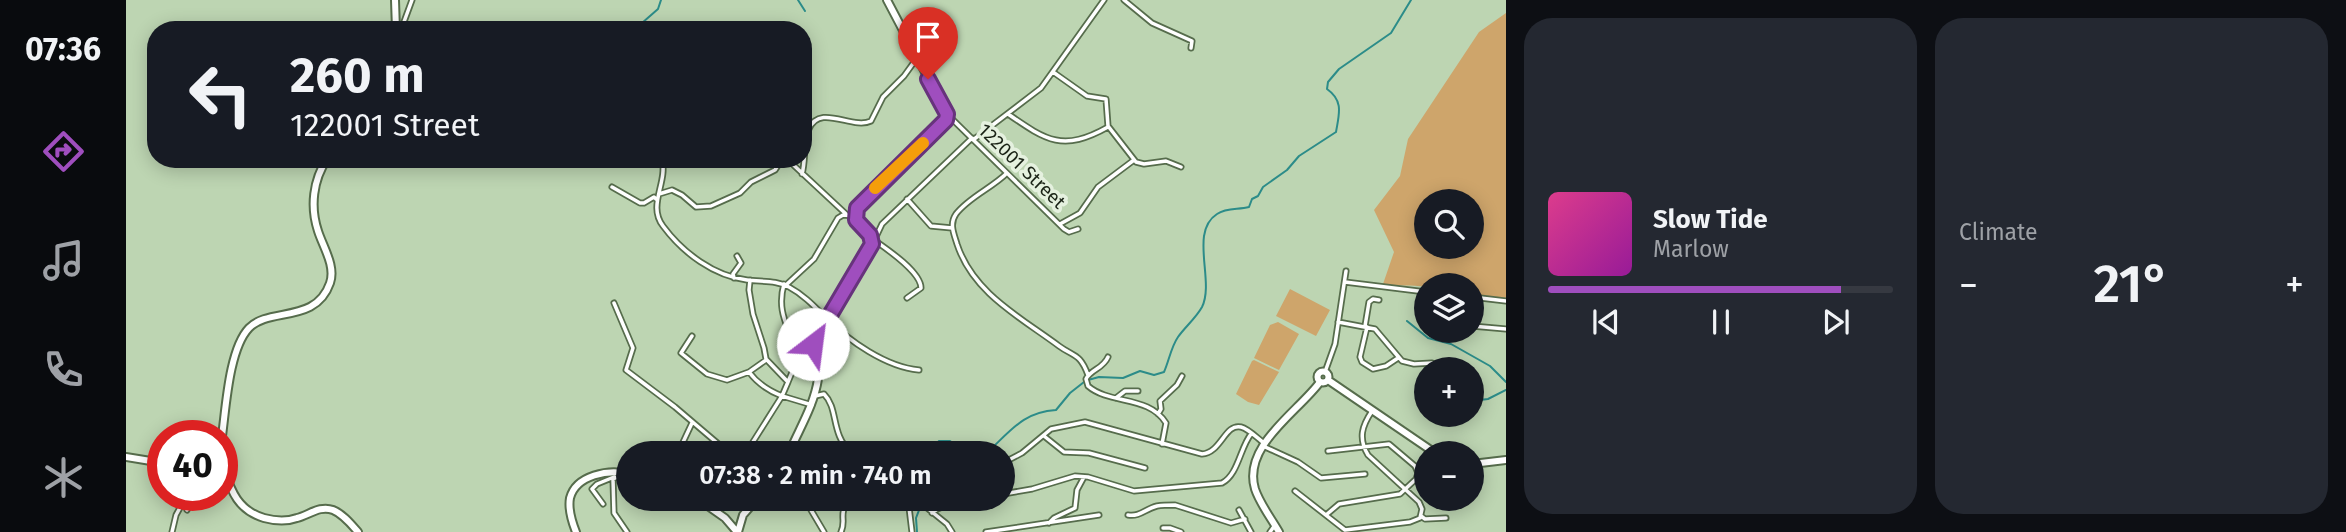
<!DOCTYPE html>
<html lang="en">
<head>
<meta charset="utf-8">
<style>
	:root { --surface:#171b24; --page:#242831; --text:#f1f3f6; --muted:#9ea1a6; --line:#363941; --accent:#9f4ebe }
	body { margin:0; font-family:"Fira Sans",sans-serif; background:var(--page); color:var(--text); height:100vh; display:flex; flex-direction:column; font-size:26px; white-space:nowrap }
	* { box-sizing:border-box; margin:0 }
	p { font-size:23px; color:var(--muted) }
	.icon { flex:none; width:38px; height:38px; fill:none; stroke:currentColor; stroke-width:2; stroke-linecap:round; stroke-linejoin:round }
	.map { position:relative; flex:1; overflow:hidden }
	.details { display:flex; flex-direction:column; gap:18px; padding:18px; background:#0d0f14; width:840px }
	.details>* { flex:none }
	.top-card { position:absolute; left:21px; top:21px; width:665px; height:147px; border-radius:28px; box-shadow:0 4px 18px #0003; background:#171b24; color:var(--text); overflow:hidden }
	.buttons { position:absolute; left:1288px; top:189px; display:grid; gap:14px }
	.buttons a { display:grid; place-items:center; width:70px; height:70px; border-radius:50%; background:var(--surface); box-shadow:0 4px 18px #0003; font-size:35px }
	.speed { position:absolute; left:21px; top:420px; display:flex; gap:14px; font-size:35px; font-weight:700; text-align:center }
	.speed>* { display:grid; place-content:center; width:91px; height:91px; border-radius:50%; background:var(--surface); box-shadow:0 4px 18px #0003; line-height:1 }
	.speed .limit { border:10px solid #d22; background:#fff; color:#111 }
	.pin { position:absolute; display:grid; place-items:center; width:60px; height:60px; color:#fff; margin:-72px -30px; border-radius:50% 50% 50% 0; rotate:-45deg; box-shadow:0 0 7px #0007 }
	.pin .icon { rotate:45deg }
	.me { position:absolute; width:77px; margin:-38px; rotate:30deg; stroke-linejoin:round; filter:drop-shadow(0 0 5px #0008) }
	.turn { display:flex; align-items:center; gap:24px; height:147px; padding:0 28px; font-size:32px }
	.turn .icon { width:91px; height:91px; stroke-width:2.5 }
	.turn b { display:block; font-size:49px; line-height:60px }
	.big { font-size:52px; font-weight:600; line-height:1.1 }
	.details .widget { flex:1; display:flex; flex-direction:column; justify-content:center; gap:10px; min-width:0; padding:0 24px; border-radius:28px; background:var(--page) }
	.song { display:flex; align-items:center; gap:21px }
	.cover { width:84px; height:84px; border-radius:10px; background:linear-gradient(135deg,hsl(330 70% 55%),hsl(300 70% 35%)) }
	.played { height:7px; border-radius:4px; background:linear-gradient(90deg,var(--accent) 85%,var(--line) 85%) }
	.keys { display:flex; justify-content:space-around; direction:ltr }
	.heat { display:flex; justify-content:space-between; align-items:center; font-size:38px; direction:ltr }
	.details .tiles { flex:1; display:grid; gap:18px; grid-template-columns:repeat(2,1fr) }
	.trip { position:absolute; left:490px; top:441px; width:399px; height:70px; border-radius:35px; background:var(--surface); box-shadow:0 4px 18px #0003; font-weight:600; line-height:70px; text-align:center }
	main { display:flex; flex:1; min-height:0 }
	.dock { display:flex; flex-direction:column; width:126px; justify-content:space-around; align-items:center; background:#090b0e; color:var(--muted) }
	.dock .icon { width:49px; height:49px }
	.dock .on { color:var(--accent) }
	.dock b { font-size:32px; color:var(--text) }
	.map>svg:first-child { display:block }
	.green { fill:#cea56b; fill-rule:evenodd }
	.lines { fill:none; stroke-linecap:round; stroke-linejoin:round }
	.stream { stroke:#2c8c89; stroke-width:2 }
	.street-casing { stroke:#566c4c; stroke-width:7 }
	.secondary-casing { stroke:#566c4c; stroke-width:10 }
	.street { stroke:#fff; stroke-width:3.5 }
	.secondary { stroke:#fff; stroke-width:6 }
	.route-casing { stroke:#67337c; stroke-width:18 }
	.route { stroke:#9f4ebe; stroke-width:12 }
	.slow { stroke:#f59e0b; stroke-width:12 }
	.labels { text-anchor:middle; dominant-baseline:central; stroke-width:7; stroke-linejoin:round; paint-order:stroke }
	.street-label { font-size:19px; fill:#1a2316; stroke:#e5f1df }
</style>
</head>
<body>
<main>
<nav class="dock">
<b>07:36</b>
<svg class="icon on" aria-label="directions" viewBox="0 0 24 24"><path d="M12 3l9 9-9 9-9-9zM9 14v-3h6M13 9l2 2-2 2"/></svg>
<svg class="icon" aria-label="music" viewBox="0 0 24 24"><path d="M9 18V5l10-2v13"/><circle cx="6" cy="18" r="3"/><circle cx="16" cy="16" r="3"/></svg>
<svg class="icon" aria-label="phone" viewBox="0 0 24 24"><path d="M5 4h4l2 5-3 2q2 4 5 5l2-3 5 2v4C11 20 4 13 5 4z"/></svg>
<svg class="icon" aria-label="climate" viewBox="0 0 24 24"><path d="M12 3v18M4 7l16 10M4 17L20 7"/></svg>
</nav>
<div class="map">
<svg width="1380" height="532" viewBox="0 0 1380 532">
	<rect width="100%" height="100%" fill="#bdd5b2"/>
	<path class="green" d="M1380,13V298L1346,294V285H1300V287C1285,284 1272,287 1257,284L1268,252L1248,210L1274,176L1282,139L1353,32ZM1300,201H1346V247H1300Z
		M1164,289L1204,310L1190,336L1150,316Z
		M1152,322L1173,334L1153,370L1128,358L1144,325Z
		M1128,360L1153,372L1133,405L1122,402L1110,394L1126,361Z"/>
	<g class="lines">
		<path class="stream" d="M672,0L679,11
			M508,30L532,9L535,0
			M418,160L419,159
			M1281,321L1302,338L1325,344L1364,366L1380,382
			M962,380L973,377L997,378L1014,371L1028,375L1038,372C1043,361 1045,347 1052,337C1059,327 1070,318 1076,307C1089,281 1063,232 1091,214C1101,207 1112,210 1123,207L1126,199L1132,196L1137,187L1161,170L1173,156L1210,132C1213,114 1218,101 1201,89L1202,82L1213,69L1265,33L1285,0
			M1292,398L1300,400
			M1346,401L1362,399L1380,390
			M803,453L813,441H824L843,453
			M855,453L859,449H865C887,428 899,412 930,410L944,393L958,382
			M791,532L790,518L795,505"/>
		<defs>
			<path id="street" d="M998,0L1026,23L1066,41L1065,48
				M275,30L286,0
				M927,72L961,96L980,99L982,126L1010,162L1018,164L1040,161L1055,167
				M882,114C921,141 937,152 982,127
				M823,116L938,229L943,232L952,229
				M847,140L915,88L978,0
				M536,159C542,183 521,205 537,226C557,253 588,276 621,280C635,282 651,280 663,287C678,295 689,307 700,318C723,341 760,367 793,370
				M661,159L720,214
				M881,173C866,188 843,197 830,214C823,224 828,234 831,244C847,293 894,317 933,346C948,357 954,353 962,375
				M676,174C680,160 677,142 683,129C694,103 726,130 745,121L757,97L778,76L791,58
				M486,187L514,203H518L528,197L530,199
				M533,194L546,190L556,195L570,207L585,206L614,193L625,182L649,170L656,159
				M781,199L805,226L826,228
				M934,224L954,213L972,187L1008,160
				M748,240C761,249 795,272 795,288L781,298
				M747,243L756,224L846,138
				M608,278L607,274L615,263L611,256
				M1219,282L1300,292
				M658,284C649,316 667,331 671,360L662,382
				M660,285L688,259L712,218L717,215L729,216
				M1346,297L1380,301
				M488,303L507,348L500,370L549,407L603,453
				M1212,322L1249,329L1276,361L1288,364L1306,363L1322,369
				M1239,326L1243,302L1247,299L1253,300
				M1346,326L1380,329
				M1241,327L1234,357L1236,362L1247,369L1260,366L1272,358
				M566,336L555,353L581,374L601,380L623,372L640,360
				M982,357C977,369 965,369 960,379L962,386C984,405 1023,395 1040,423L1036,444
				M623,372C632,384 643,391 656,396L662,382L640,359L638,348L627,314L623,290L624,280
				M1199,372L1209,344L1220,271
				M689,396L698,394C713,409 704,433 725,453
				M990,398L999,391H1012
				M1032,414L1035,409L1034,401L1051,385L1056,376
				M918,436L938,452L963,453L1019,468
				M1137,446L1172,462L1195,478L1239,474
				M552,453L566,423
				M620,453L656,396L686,405
				M877,463L896,453L925,429L959,422L1076,454C1095,453 1099,423 1115,427C1123,429 1132,439 1138,443
				M496,475L487,479L488,513L501,532
				M1169,491L1219,530L1284,522L1294,518L1296,509L1293,502L1242,455C1232,438 1236,426 1246,411
				M877,494L906,489L949,476L962,477L1008,491L1096,483C1112,475 1114,448 1125,434
				M674,499L685,507L696,499
				M782,499L786,532
				M790,499L821,524L826,532
				M477,504L466,489L471,484L488,477
				M685,507V510L698,532
				M61,510L69,495
				M1113,510L1125,532
				M806,513C819,501 835,508 849,499
				M1002,515C1014,517 1019,509 1031,506C1037,505 1043,505 1049,505L1105,523L1119,519
				M1200,515L1213,504L1274,494L1290,479L1292,473L1289,466L1263,444L1202,451
				M1295,516L1299,519L1320,518
				M923,523L928,518L949,508L951,490L958,477
				M1037,528H1044L1055,532
				M46,532L50,515L61,495
				M715,532C721,519 711,515 724,499
				M860,532L973,515
				M1144,532L1149,525"/>
			<path id="secondary" d="M269,0L270,30
				M1191.5 377a5.5 5.5 0 1 1 11 0a5.5 5.5 0 1 1-11 0Z
				M1202,380L1309,453
				M96,436C100,407 103,349 123,328C143,307 190,324 204,283C210,266 197,247 192,231C184,207 187,180 201,159
				M663,453C673,429 688,406 692,379C694,365 685,353 688,340L746,244L744,235L730,220L731,208L820,120L821,114L761,0
				M0,457L37,463
				M1346,464L1380,460
				M96,465C105,490 111,510 138,518C149,521 160,522 171,518C183,515 194,505 207,510C217,514 225,524 232,532
				M572,499L599,518L611,532
				M450,532C446,522 442,509 444,498C450,475 483,469 502,474
				M612,532L617,515L631,499
				M1153,532C1145,518 1134,504 1129,489C1116,446 1172,412 1194,382"/>
		</defs>
		<use href="#street" class="street-casing"/>
		<use href="#secondary" class="secondary-casing"/>
		<use href="#street" class="street"/>
		<use href="#secondary" class="secondary"/>
	</g>
	<g class="lines">
		<defs>
			<path id="route" d="M687,344L746,244L744,235L730,220L731,208L820,120L821,114L802,79"/>
		</defs>
		<use href="#route" class="route-casing"/>
		<use href="#route" class="route"/>
		<path class="slow" d="M749,188L797,143"/>
	</g>
	<g class="labels">
		<g class="street-label">
			<text transform="translate(896 166) rotate(44)">122001 Street</text>
		</g>
	</g>
</svg>
<div class="buttons">
<a><svg class="icon" aria-label="search" viewBox="0 0 24 24"><circle cx="10" cy="10" r="6"/><path d="M15 15l6 6"/></svg></a>
<a><svg class="icon" aria-label="layers" viewBox="0 0 24 24"><path d="M12 4l9 5-9 5-9-5zM3 14l9 5 9-5"/></svg></a>
<a>+</a>
<a>−</a>
</div>
<div class="speed"><div class="limit">40</div></div>
<div class="pin" style="left:802px;top:79px;background:#d93025"><svg class="icon" aria-label="arrive" viewBox="0 0 24 24"><path d="M6 21V4h12l-3 4 3 4H6"/></svg></div>
<svg class="me" style="left:687px;top:344px" viewBox="-20 -20 40 40"><circle r="19" fill="#fff"/><path d="M0-13L10 11 0 6-10 11z" fill="#9f4ebe"/></svg>
<div class="trip">07:38 · 2 min · 740 m</div>
<div class="top-card">
<div class="turn"><svg class="icon" aria-label="left" viewBox="0 0 24 24"><path d="M17 20v-9H6M10 6l-5 5 5 5"/></svg><div><b>260 m</b>122001 Street</div></div>
</div>
</div>
<section class="details">
<div class="tiles">
<div class="widget">
<div class="song"><i class="cover"></i><div><b>Slow Tide</b><p>Marlow</p></div></div>
<div class="played"></div>
<div class="keys"><svg class="icon" aria-label="previous" viewBox="0 0 24 24"><path d="M18 5L8 12l10 7zM5 5v14"/></svg><svg class="icon" aria-label="pause" viewBox="0 0 24 24"><path d="M8 5v14M16 5v14"/></svg><svg class="icon" aria-label="next" viewBox="0 0 24 24"><path d="M6 5l10 7-10 7zM19 5v14"/></svg></div>
</div>
<div class="widget"><p>Climate</p>
<div class="heat"><a>−</a><b class="big">21°</b><a>+</a></div>
</div>
</div>
</section>
</main>
</body>
</html>
